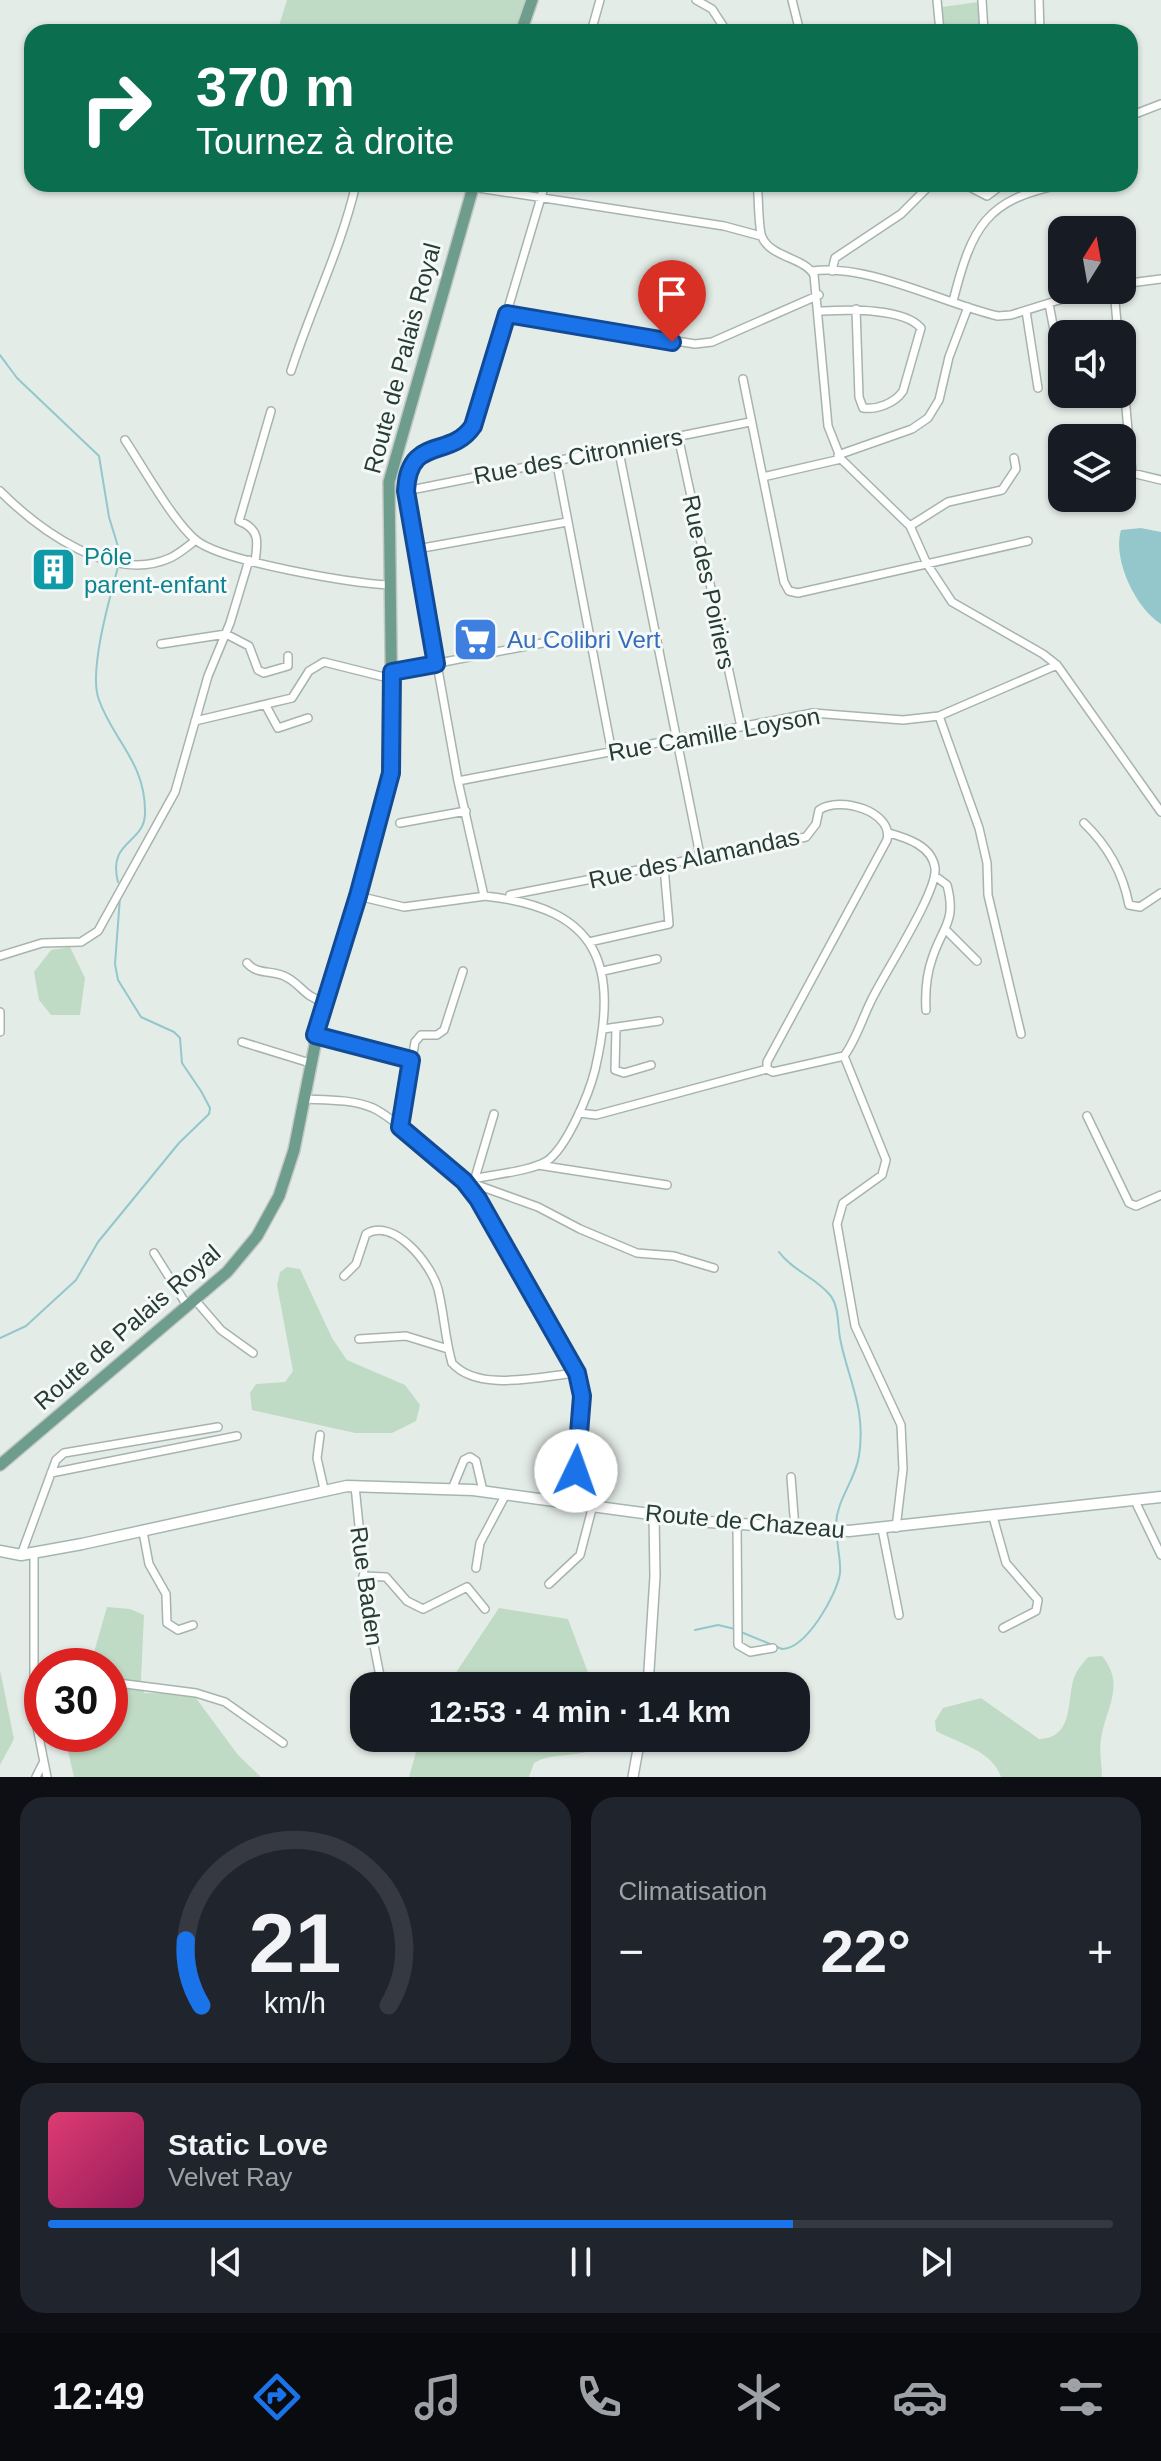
<!DOCTYPE html>
<html lang="fr">
<head>
<meta charset="utf-8">
<style>
	:root { --surface:#171b24; --page:#20242c; --text:#f1f3f6; --muted:#9ea1a6; --line:#363941; --accent:#1a73e8 }
	body { margin:0; font-family:Helvetica,sans-serif; background:var(--page); color:var(--text); height:100vh; display:flex; flex-direction:column; font-size:30px; white-space:nowrap }
	* { box-sizing:border-box; margin:0 }
	p { font-size:26px; color:var(--muted) }
	.icon { flex:none; width:44px; height:44px; fill:none; stroke:currentColor; stroke-width:2; stroke-linecap:round; stroke-linejoin:round }
	.map { position:relative; height:1777px; overflow:hidden }
	.sheet { display:flex; flex-direction:column; gap:20px; padding:20px; background:#0d0f14; flex:1 }
	.sheet>* { flex:none }
	.banner { position:absolute; left:24px; top:24px; width:1114px; height:168px; border-radius:24px; box-shadow:0 2px 6px #0004; background:#0b6e4f; color:#fff; overflow:hidden }
	.needle { width:52px; rotate:11deg }
	.tools { position:absolute; left:1048px; top:216px; display:grid; gap:16px }
	.tools a { display:grid; place-items:center; width:88px; height:88px; border-radius:16px; background:var(--surface); box-shadow:0 2px 6px #0004; font-size:40px }
	.speed { position:absolute; left:24px; top:1648px; display:flex; gap:16px; font-size:40px; font-weight:700; text-align:center }
	.speed>* { display:grid; place-content:center; width:104px; height:104px; border-radius:50%; background:var(--surface); box-shadow:0 2px 6px #0004; line-height:1 }
	.speed .limit { border:12px solid #d22; background:#fff; color:#111 }
	.pin { position:absolute; display:grid; place-items:center; width:68px; height:68px; color:#fff; margin:-82px -34px; border-radius:50% 50% 50% 0; rotate:-45deg; box-shadow:0 0 8px #0007 }
	.pin .icon { rotate:45deg }
	.me { position:absolute; width:88px; margin:-44px; rotate:3deg; stroke-linejoin:round; filter:drop-shadow(0 0 6px #0008) }
	.turn { display:flex; align-items:center; gap:28px; height:168px; padding:0 40px; font-size:36px }
	.turn .icon { width:104px; height:104px; stroke-width:2.5 }
	.turn b { display:block; font-size:56px; line-height:68px }
	.big { font-size:60px; font-weight:700; line-height:1.1 }
	.sheet .tile { flex:1; display:flex; flex-direction:column; justify-content:center; gap:12px; min-width:0; padding:0 28px; border-radius:24px; background:var(--page) }
	.sheet .dial { align-items:center; gap:0 }
	.dial svg { height:208px; overflow:visible; fill:none; stroke:var(--line); stroke-width:7; stroke-linecap:round; text-anchor:middle }
	.dial text { fill:var(--text); stroke:none }
	.song { display:flex; align-items:center; gap:24px }
	.cover { width:96px; height:96px; border-radius:12px; background:linear-gradient(135deg,hsl(340 70% 55%),hsl(330 70% 35%)) }
	.played { height:8px; border-radius:4px; background:linear-gradient(90deg,var(--accent) 70%,var(--line) 70%) }
	.keys { display:flex; justify-content:space-around; direction:ltr }
	.heat { display:flex; justify-content:space-between; align-items:center; font-size:44px; direction:ltr }
	.sheet .tiles { flex:1; display:grid; gap:20px; grid-template-columns:1fr 1fr }
	.tile:last-child { grid-column:span 2 }
	.trip { position:absolute; left:350px; top:1672px; width:460px; height:80px; border-radius:24px; background:var(--surface); box-shadow:0 2px 6px #0004; font-weight:700; line-height:80px; text-align:center }
	.dock { display:flex; height:128px; justify-content:space-around; align-items:center; background:#090b0e; color:var(--muted) }
	.dock .icon { width:56px; height:56px }
	.dock .selected { color:var(--accent) }
	.dock b { font-size:36px; color:var(--text) }
	.map>svg:first-child { display:block }
	.green { fill:#c0dbc5 }
	.water { fill:#93c7cb }
	.lines { fill:none; stroke-linecap:round; stroke-linejoin:round }
	.stream { stroke:#93c7cb; stroke-width:2 }
	.minor-casing { stroke:#a7b4ae; stroke-width:10 }
	.tertiary-casing { stroke:#a7b4ae; stroke-width:12 }
	.secondary-casing { stroke:#a4b7af; stroke-width:13 }
	.primary-casing { stroke:#c2c8c6; stroke-width:14 }
	.minor { stroke:#fff; stroke-width:7 }
	.tertiary { stroke:#fff; stroke-width:9 }
	.secondary { stroke:#fff; stroke-width:10 }
	.primary { stroke:#6e9d8d; stroke-width:11 }
	.route-casing { stroke:#114b97; stroke-width:20 }
	.route { stroke:#1a73e8; stroke-width:14 }
	.labels { text-anchor:middle; dominant-baseline:central; stroke-width:6; stroke-linejoin:round; paint-order:stroke }
	.street-label { font-size:24px; fill:#263c34; stroke:#f5f9f7 }
	.culture-label { font-size:24px; fill:#0d838f; stroke:#f5f9f7; text-anchor:start }
	.shop-label { font-size:24px; fill:#366cbe; stroke:#f5f9f7; text-anchor:start }
</style>
</head>
<body>
<div class="map">
<svg width="1161" height="1777" viewBox="0 0 1161 1777">
	<rect width="100%" height="100%" fill="#e4ece8"/>
	<path class="green" d="M287,0H532L521,32H277Z
		M978,2L980,32H943L942,7Z
		M70,947L85,978L80,1015H51L39,1000L34,972L51,950Z
		M287,1267L300,1269L332,1338L347,1360L405,1385L420,1405L416,1421L392,1433H355L252,1410L250,1393L256,1384L285,1382L293,1371L277,1285L280,1272Z
		M107,1607L130,1609L144,1615L141,1678L144,1693L193,1694L238,1755L261,1777H74L64,1734H110V1666H90Z
		M499,1608L568,1619L593,1686H447Z
		M1102,1656C1126,1685 1106,1707 1101,1739C1099,1751 1102,1765 1102,1777H1001C993,1751 958,1743 936,1731L935,1721L943,1708L981,1698L1039,1739C1077,1738 1065,1695 1076,1673C1079,1667 1084,1662 1088,1657Z
		M0,1670L14,1739L0,1765Z
		M420,1738H597L592,1750C572,1758 553,1752 534,1763L529,1777H409Z"/>
	<path class="water" d="M1141,528L1161,532V624C1136,609 1112,559 1121,530Z"/>
	<g class="lines">
		<path class="stream" d="M0,355L17,378L99,456L109,517L120,553
			M118,882C107,840 145,844 145,813C146,763 113,740 99,700C88,672 110,597 118,567
			M779,1252C793,1271 815,1277 830,1295C840,1307 837,1328 841,1343C850,1384 866,1410 859,1456C855,1481 837,1499 836,1524
			M0,1338L26,1326L76,1280L98,1242L179,1143L209,1114L210,1108L201,1091L182,1063L180,1038L174,1032L141,1017L118,980L115,964L120,897
			M695,1630L718,1625L735,1629
			M741,1632L782,1649C806,1649 837,1595 840,1573C841,1560 837,1547 837,1535"/>
		<defs>
			<path id="minor" d="M696,0L712,9L727,32
				M792,0L800,32
				M937,0L940,32
				M982,0L984,32
				M1039,0L1040,32
				M591,32L600,0
				M1130,116L1161,104
				M453,184L724,226L761,236
				M757,184C759,196 758,228 762,237C771,258 804,257 814,275L828,426L841,459L910,526L927,564L952,602L1043,654L1057,665L1161,812
				M964,184L987,196L1003,184
				M812,271C868,263 944,304 998,316L1011,315L1091,290
				M832,271L835,258L901,214L931,184
				M1122,284L1161,279
				M1114,290L1118,334
				M953,301C972,227 985,199 1064,184
				M1049,304L1062,372
				M820,311C846,310 903,307 921,328L903,391C895,403 877,410 863,408L859,397L856,309
				M1026,311L1038,388
				M507,314L695,344L712,342L819,295
				M1122,365L1132,473L1161,480
				M291,371C311,308 341,249 356,184
				M743,379L784,582L789,591L798,593L1028,541
				M678,436L741,727
				M125,440C143,467 174,523 197,541C225,562 351,583 389,585
				M618,447L701,860
				M838,455L912,429L928,418L939,400L949,357L968,307
				M556,459L612,753
				M763,477L841,459
				M0,491C39,530 112,584 170,558C179,554 188,546 196,540
				M406,491L750,422
				M910,526L948,502L1002,490L1016,469L1014,458
				M417,549L567,522
				M255,561C258,542 260,529 239,521L271,411
				M161,644L226,634L249,646L258,670L264,673L288,666V656
				M392,672L589,634
				M266,706L278,728L308,718
				M939,716L979,828L987,863L988,895L1021,1034
				M195,721L292,698L309,671L324,662L392,679
				M458,781L813,713L903,720L939,716L1057,665
				M400,823L466,811
				M1084,823C1109,847 1123,873 1129,905L1140,907L1161,893
				M510,895L806,837L816,824L819,810C840,795 894,812 887,840L767,1062V1069L773,1072L844,1056C856,1040 862,1019 871,1001C883,975 938,892 935,868C932,846 907,838 889,833
				M358,896L404,907L486,896
				M947,931L977,961
				M589,942L669,924L664,867
				M0,956L42,943L81,942L98,931L175,792L208,676L230,623L249,560
				M247,963C258,976 274,969 288,978C303,987 304,996 324,1002
				M603,971L657,959
				M926,1010C925,992 926,976 932,959C942,927 957,922 947,885L935,876
				M0,1012V1032
				M616,1028L615,1070L624,1073L651,1065
				M603,1029L659,1021
				M316,1036L411,1060
				M242,1042L310,1063
				M844,1056L886,1160L882,1175L843,1203L837,1224L855,1326L901,1425L903,1469L896,1528
				M304,1099C327,1100 351,1099 373,1108C395,1118 462,1179 478,1199L577,1373L582,1396L576,1453L582,1503
				M579,1113L596,1115L767,1069
				M1087,1116L1129,1203L1136,1206L1161,1195
				M400,1127L415,1042L421,1035H437L444,1030L463,971
				M538,1165L667,1185
				M475,1178L494,1114
				M464,1181C485,1175 530,1172 547,1161C567,1147 589,1094 595,1070C619,966 601,908 484,896L458,781L406,491C409,434 450,460 473,426L545,184
				M466,1181L538,1207L580,1229L637,1253L674,1256L714,1268
				M154,1253L188,1307
				M344,1276L356,1264L366,1234C394,1217 431,1264 438,1289C444,1313 445,1339 452,1363C479,1393 540,1376 577,1373
				M196,1301L221,1330L253,1353
				M359,1339L406,1336L448,1349
				M320,1435L317,1458L324,1489
				M51,1473L237,1436
				M791,1477L795,1529
				M355,1486L368,1615L382,1686
				M452,1489L464,1460L470,1457L476,1461L483,1491
				M1135,1501L1161,1555
				M993,1517L1006,1563L1038,1600L1036,1611L1003,1628
				M737,1524L738,1645L750,1652L773,1648
				M882,1529L899,1615
				M143,1532L149,1564L166,1594L167,1623L178,1630L193,1625
				M34,1553V1712L47,1777
				M21,1555L56,1460L64,1453L218,1427
				M476,1568L480,1543L506,1494
				M363,1576L386,1577L407,1601L423,1609L467,1587L485,1609
				M549,1584L580,1555L593,1505
				M110,1682L196,1693L225,1702L283,1743
				M36,1777L43,1763"/>
			<path id="tertiary" d="M648,1686L655,1576L654,1515
				M633,1777L640,1738"/>
			<path id="secondary" d="M0,1551L21,1555L82,1544L347,1486L473,1490L709,1522L849,1531L1161,1497"/>
			<path id="primary" d="M521,32L532,0
				M0,1465L227,1272L257,1236L279,1196L294,1150L323,1005L381,815L391,773L392,728L389,482L474,184"/>
		</defs>
		<use href="#minor" class="minor-casing"/>
		<use href="#tertiary" class="tertiary-casing"/>
		<use href="#secondary" class="secondary-casing"/>
		<use href="#primary" class="primary-casing"/>
		<use href="#minor" class="minor"/>
		<use href="#tertiary" class="tertiary"/>
		<use href="#secondary" class="secondary"/>
		<use href="#primary" class="primary"/>
	</g>
	<g class="lines">
		<defs>
			<path id="route" d="M576,1471L582,1396L577,1373L478,1199L464,1181L400,1127L411,1060L315,1035L358,896L391,773L392,672L436,664L406,491C409,434 450,460 473,426L507,314L672,342"/>
		</defs>
		<use href="#route" class="route-casing"/>
		<use href="#route" class="route"/>
	</g>
	<defs>
		<symbol id="building-square" viewBox="-11 -11 22 22"><rect x="-9" y="-9" width="18" height="18" rx="4" fill="#0f9aa8" stroke="#f5f9f7"/><path d="M-4-6H4V6H1V3H-1V6H-4ZM-2.5-4.3h1.7v1.8h-1.7ZM.8-4.3h1.7v1.8H.8ZM-2.5-1h1.7V.8h-1.7ZM.8-1h1.7V.8H.8Z" fill="#fff"/></symbol>
		<symbol id="supermarket-square" viewBox="-11 -11 22 22"><rect x="-9" y="-9" width="18" height="18" rx="4" fill="#3f7fe0" stroke="#f5f9f7"/><path d="M-6-5.5h2.5l.6 2H6L4.5 2H-2.5L-4.4-4H-6ZM-1.5 3.2a1.3 1.3 0 1 0 .1 0ZM3 3.2a1.3 1.3 0 1 0 .1 0Z" fill="#fff"/></symbol>
	</defs>
	<g fill-rule="evenodd">
		<use href="#building-square" x="28" y="544" width="51" height="51"/>
		<use href="#supermarket-square" x="450" y="614" width="51" height="51"/>
	</g>
	<g class="labels">
		<g class="street-label">
			<text transform="translate(402 358) rotate(-75)">Route de Palais Royal</text>
			<text transform="translate(578 456) rotate(-11)">Rue des Citronniers</text>
			<text transform="translate(709 582) rotate(78)">Rue des Poiriers</text>
			<text transform="translate(714 734) rotate(-10)">Rue Camille Loyson</text>
			<text transform="translate(694 858) rotate(-12)">Rue des Alamandas</text>
			<text transform="translate(127 1327) rotate(-41)">Route de Palais Royal</text>
			<text transform="translate(745 1521) rotate(5)">Route de Chazeau</text>
			<text transform="translate(367 1586) rotate(82)">Rue Baden</text>
		</g>
		<g class="culture-label">
			<text x="84" y="556">Pôle<tspan x="84" dy="28">parent-enfant</tspan></text>
		</g>
		<g class="shop-label">
			<text x="507" y="639">Au Colibri Vert</text>
		</g>
	</g>
</svg>
<div class="tools">
<a><svg class="needle" viewBox="-14 -14 28 28"><path d="M0-13l5 13h-10z" fill="#e53935"/><path d="M0 13l5-13h-10z" fill="#9ea1a6"/></svg></a>
<a><svg class="icon" aria-label="sound" viewBox="0 0 24 24"><path d="M4 9h4l5-4v14l-5-4H4zM17 9q2 3 0 6"/></svg></a>
<a><svg class="icon" aria-label="layers" viewBox="0 0 24 24"><path d="M12 4l9 5-9 5-9-5zM3 14l9 5 9-5"/></svg></a>
</div>
<div class="speed"><div class="limit">30</div></div>
<div class="pin" style="left:672px;top:342px;background:#d93025"><svg class="icon" aria-label="arrive" viewBox="0 0 24 24"><path d="M6 21V4h12l-3 4 3 4H6"/></svg></div>
<svg class="me" style="left:576px;top:1471px" viewBox="-20 -20 40 40"><circle r="19" fill="#fff"/><path d="M0-13L10 11 0 6-10 11z" fill="#1a73e8"/></svg>
<div class="trip">12:53 · 4 min · 1.4 km</div>
<div class="banner">
<div class="turn"><svg class="icon" aria-label="right" viewBox="0 0 24 24"><path d="M7 20v-9h11M14 6l5 5-5 5"/></svg><div><b>370 m</b>Tournez à droite</div></div>
</div>
</div>
<section class="sheet">
<div class="tiles">
<div class="tile dial"><svg viewBox="0 0 100 80">
<path d="M14 69A42 42 0 1 1 86 69"/>
<path d="M14 69A42 42 0 0 1 8 44" stroke="#1a73e8"/>
<text x="50" y="56" font-size="32" font-weight="700">21</text>
<text x="50" y="72" font-size="11">km/h</text>
</svg></div>
<div class="tile"><p>Climatisation</p>
<div class="heat"><a>−</a><b class="big">22°</b><a>+</a></div>
</div>
<div class="tile">
<div class="song"><i class="cover"></i><div><b>Static Love</b><p>Velvet Ray</p></div></div>
<div class="played"></div>
<div class="keys"><svg class="icon" aria-label="previous" viewBox="0 0 24 24"><path d="M18 5L8 12l10 7zM5 5v14"/></svg><svg class="icon" aria-label="pause" viewBox="0 0 24 24"><path d="M8 5v14M16 5v14"/></svg><svg class="icon" aria-label="next" viewBox="0 0 24 24"><path d="M6 5l10 7-10 7zM19 5v14"/></svg></div>
</div>
</div>
</section>
<nav class="dock">
<b>12:49</b>
<svg class="icon selected" aria-label="directions" viewBox="0 0 24 24"><path d="M12 3l9 9-9 9-9-9zM9 14v-3h6M13 9l2 2-2 2"/></svg>
<svg class="icon" aria-label="music" viewBox="0 0 24 24"><path d="M9 18V5l10-2v13"/><circle cx="6" cy="18" r="3"/><circle cx="16" cy="16" r="3"/></svg>
<svg class="icon" aria-label="phone" viewBox="0 0 24 24"><path d="M5 4h4l2 5-3 2q2 4 5 5l2-3 5 2v4C11 20 4 13 5 4z"/></svg>
<svg class="icon" aria-label="climate" viewBox="0 0 24 24"><path d="M12 3v18M4 7l16 10M4 17L20 7"/></svg>
<svg class="icon" aria-label="car" viewBox="0 0 24 24"><path d="M5 17H2v-5l4-1 3-4h7l3 4 3 1v5h-3M9 17h6M6 11h13"/><circle cx="7" cy="17" r="2"/><circle cx="17" cy="17" r="2"/></svg>
<svg class="icon" aria-label="filters" viewBox="0 0 24 24"><path d="M4 7h16M4 17h16"/><circle cx="9" cy="7" r="2"/><circle cx="15" cy="17" r="2"/></svg>
</nav>
</body>
</html>
